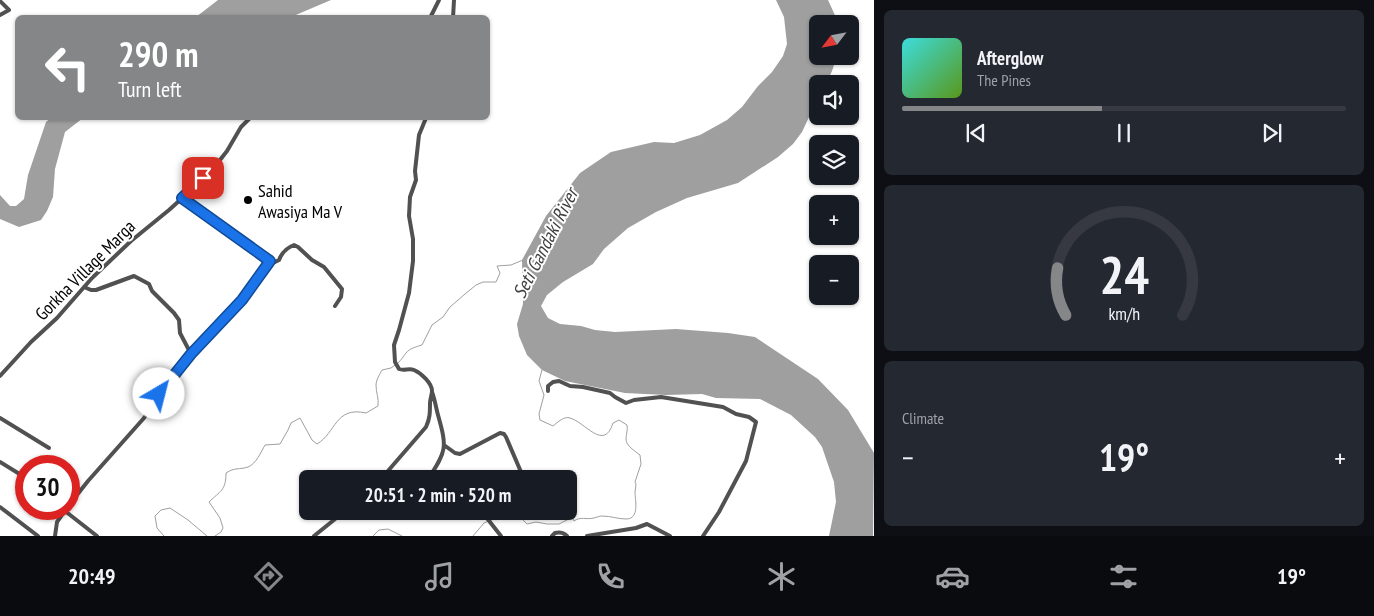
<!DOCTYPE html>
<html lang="en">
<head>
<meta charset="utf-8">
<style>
	:root { --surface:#171b24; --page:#242831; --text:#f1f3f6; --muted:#9ea1a6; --line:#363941; --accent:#858687 }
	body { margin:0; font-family:"PT Sans Narrow",sans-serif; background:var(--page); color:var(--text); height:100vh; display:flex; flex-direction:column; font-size:19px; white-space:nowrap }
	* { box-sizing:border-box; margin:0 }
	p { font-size:16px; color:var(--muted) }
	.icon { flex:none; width:28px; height:28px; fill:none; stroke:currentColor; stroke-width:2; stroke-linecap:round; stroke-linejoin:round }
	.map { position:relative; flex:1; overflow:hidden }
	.side { display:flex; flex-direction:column; gap:10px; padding:10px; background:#0d0f14; width:500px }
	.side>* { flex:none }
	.hud { position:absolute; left:15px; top:15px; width:475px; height:105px; border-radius:8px; box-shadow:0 1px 4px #0004; background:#858687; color:#fff; overflow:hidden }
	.needle { width:32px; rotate:238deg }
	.tools { position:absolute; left:809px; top:15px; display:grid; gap:10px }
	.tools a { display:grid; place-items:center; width:50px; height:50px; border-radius:8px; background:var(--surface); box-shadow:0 1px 4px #0004; font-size:25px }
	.speed { position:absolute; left:15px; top:455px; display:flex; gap:10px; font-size:25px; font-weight:700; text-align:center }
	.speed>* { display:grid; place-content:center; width:65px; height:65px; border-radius:50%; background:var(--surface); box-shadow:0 1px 4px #0004; line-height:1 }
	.speed .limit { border:8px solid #d22; background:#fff; color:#111 }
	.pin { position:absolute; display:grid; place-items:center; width:42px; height:42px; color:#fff; margin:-21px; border-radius:10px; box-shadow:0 2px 8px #0006 }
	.me { position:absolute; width:55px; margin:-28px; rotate:37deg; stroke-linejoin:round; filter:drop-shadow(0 0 4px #0008) }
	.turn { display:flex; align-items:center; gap:18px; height:105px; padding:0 20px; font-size:22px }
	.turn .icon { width:65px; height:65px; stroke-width:2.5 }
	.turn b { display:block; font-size:35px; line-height:42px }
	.big { font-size:38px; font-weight:800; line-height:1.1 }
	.side .tile { flex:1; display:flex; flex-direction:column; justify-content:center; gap:8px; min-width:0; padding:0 18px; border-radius:8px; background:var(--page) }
	.side .dial { align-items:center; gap:0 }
	.dial svg { height:130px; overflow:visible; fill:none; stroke:var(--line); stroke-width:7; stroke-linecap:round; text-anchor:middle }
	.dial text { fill:var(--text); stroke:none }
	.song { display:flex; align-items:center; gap:15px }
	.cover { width:60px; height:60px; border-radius:8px; background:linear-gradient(135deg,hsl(180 70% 55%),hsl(90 70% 35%)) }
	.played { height:5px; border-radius:2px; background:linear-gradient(90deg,var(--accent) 45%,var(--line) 45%) }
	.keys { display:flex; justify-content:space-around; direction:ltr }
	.heat { display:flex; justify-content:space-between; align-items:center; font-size:28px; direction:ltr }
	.trip { position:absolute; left:299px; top:470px; width:278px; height:50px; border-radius:8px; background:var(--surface); box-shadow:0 1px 4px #0004; font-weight:800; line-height:50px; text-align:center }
	.tab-bar { display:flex; height:80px; justify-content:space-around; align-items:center; background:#090b0e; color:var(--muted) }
	.tab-bar .icon { width:35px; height:35px }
	.tab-bar .current { color:var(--accent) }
	.tab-bar b { font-size:22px; color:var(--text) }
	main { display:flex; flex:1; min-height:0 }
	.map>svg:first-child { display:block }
	.water { fill:#9f9f9f }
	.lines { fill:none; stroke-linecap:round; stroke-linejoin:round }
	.stream { stroke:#9f9f9f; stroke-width:1 }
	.minor { stroke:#515151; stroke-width:4 }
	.route-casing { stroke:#114b97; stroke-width:12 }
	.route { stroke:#1a73e8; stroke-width:9 }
	.poi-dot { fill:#000; stroke:#fff; stroke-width:2 }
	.labels { text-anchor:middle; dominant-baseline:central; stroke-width:4; stroke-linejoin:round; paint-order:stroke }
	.poi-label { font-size:18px; fill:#000; stroke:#fff; text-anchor:start }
	.street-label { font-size:18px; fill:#000; stroke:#fff }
	.water-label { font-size:19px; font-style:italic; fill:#404040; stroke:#fff }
</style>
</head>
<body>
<main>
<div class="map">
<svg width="874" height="536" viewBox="0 0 874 536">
	<rect width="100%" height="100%" fill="#fff"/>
	<path class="water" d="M218,0H331L291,17H196Z
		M776,0H828L839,24H818V56H837L832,71L826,84H818L817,100L802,132L793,144L778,157L738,183L687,198L656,212L628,228L604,249L593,264L563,282L547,295L541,306L548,318L560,324L581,326L595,330L615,332L676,329L728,333L755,337L818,379L848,410L874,453L873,536H829L836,502L834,482L822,447L815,437L791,415L760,399L716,398L702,394L666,395L625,393L565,381L542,370L527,355L519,336L517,324L523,304L522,260L546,216L580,173L611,152L654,142L674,143L700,135L727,120L742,107L758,86L772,72L783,56L787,44L784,17Z
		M51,118H83L65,132L55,169L53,197L47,211L41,220L19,227L0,219V195L10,206H16L24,199L28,175L46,122Z"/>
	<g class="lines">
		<path class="stream" d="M398,363C402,359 403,357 406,353C410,348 416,347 422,345L432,325L443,317L450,307L465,294L476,285L483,282H496L500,273L497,266L511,265L523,260
			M164,536L157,528L155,516L161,510L170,508L188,520L207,536
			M215,536L221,532L223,528L220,518L209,502C220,491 226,491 226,473C235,467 239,470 248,467C256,464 261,452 265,445L280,444L288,430L291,423L300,418L312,440L317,444C336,433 335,406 366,413L378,406C379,398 376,393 376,385C376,380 380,374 382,370L391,368L395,365
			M373,536L379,530L388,529L402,536
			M473,536L484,523L501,516L508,517L516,515L521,518L527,524L536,522L547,524H559L567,520L572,516L574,521C581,516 586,520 594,518C597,517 600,516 602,516C611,516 618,519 626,519C640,519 635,500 635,492C635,489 636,487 636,484L635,482L641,464L640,455C635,451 626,446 626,439C626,434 628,430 627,425L619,420L613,423C604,452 585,422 570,418C564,416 558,422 553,426L540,420L539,414L544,395L539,381L542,370"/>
		<path class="minor" d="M0,1L9,10L0,15
			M430,18L439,0
			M453,18L454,0
			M182,198L270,261
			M84,287L91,290H96L134,276L149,284L152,291L174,313L179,320L180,333L191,354
			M0,376L31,342L57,318L92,278L131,241L169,210L209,174L227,151L241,127L250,118
			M548,391V386L553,382L559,381L570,386L583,387L610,393L615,397L626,403L634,400L661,397L723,407L736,414L749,417L756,422L746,461L719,512L703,536
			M0,418L49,448
			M444,445L455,453L460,454L500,433L504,434L506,437L524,479
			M0,462L26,478
			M381,479L426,427C430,418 430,413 430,403C430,399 432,395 432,391C432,383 421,373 414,370C409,368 404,371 399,369L395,362L394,345L399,330L409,293L413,261V239L409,216L410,197L416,180L415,171L419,135L426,118
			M428,479C447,451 447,447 438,415C436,408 435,400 432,392
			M69,505L88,481L144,418L159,394L178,368L201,342L242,300L270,261L275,262L279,260C282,252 286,248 294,245L298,247L312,260L324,267L342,289L341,297L335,306
			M0,507L38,536
			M65,511L97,536
			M473,511L486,517L501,536
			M55,536L57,522L66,509
			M314,536L345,511
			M552,536L555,533C559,532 564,533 567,536
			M587,536L636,528L647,524L670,536"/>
	</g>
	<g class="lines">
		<defs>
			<path id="route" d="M159,394L191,354L242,300L270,261L182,198L203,178"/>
		</defs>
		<use href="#route" class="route-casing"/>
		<use href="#route" class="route"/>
	</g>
	<circle class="poi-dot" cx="248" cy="200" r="5"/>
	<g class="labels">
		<g class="poi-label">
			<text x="258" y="190">Sahid<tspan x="258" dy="21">Awasiya Ma V</tspan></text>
		</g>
		<g class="street-label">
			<text transform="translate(85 270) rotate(-45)">Gorkha Village Marga</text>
		</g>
		<g class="water-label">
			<text transform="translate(545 243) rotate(-63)">Seti Gandaki River</text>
		</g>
	</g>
</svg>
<div class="tools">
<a><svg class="needle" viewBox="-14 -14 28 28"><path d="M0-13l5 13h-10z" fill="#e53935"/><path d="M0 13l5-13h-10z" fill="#9ea1a6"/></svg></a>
<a><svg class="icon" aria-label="sound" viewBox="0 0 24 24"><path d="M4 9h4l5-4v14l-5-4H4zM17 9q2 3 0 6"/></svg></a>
<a><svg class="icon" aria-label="layers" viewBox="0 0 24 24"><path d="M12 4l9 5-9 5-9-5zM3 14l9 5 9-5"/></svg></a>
<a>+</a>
<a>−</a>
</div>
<div class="speed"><div class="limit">30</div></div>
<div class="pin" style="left:203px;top:178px;background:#d93025"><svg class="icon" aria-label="arrive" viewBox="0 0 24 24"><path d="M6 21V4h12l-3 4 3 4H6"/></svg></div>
<svg class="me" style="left:159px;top:394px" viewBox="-20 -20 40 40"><circle r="19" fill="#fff"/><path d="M0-13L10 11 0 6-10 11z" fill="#1a73e8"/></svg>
<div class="trip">20:51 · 2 min · 520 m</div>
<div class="hud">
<div class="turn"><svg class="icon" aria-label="left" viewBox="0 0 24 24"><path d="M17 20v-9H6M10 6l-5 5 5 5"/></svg><div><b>290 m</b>Turn left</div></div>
</div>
</div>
<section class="side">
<div class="tile">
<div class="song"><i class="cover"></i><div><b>Afterglow</b><p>The Pines</p></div></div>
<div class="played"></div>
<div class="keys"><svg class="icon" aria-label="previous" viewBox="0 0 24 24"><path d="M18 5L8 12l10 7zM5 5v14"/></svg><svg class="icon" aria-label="pause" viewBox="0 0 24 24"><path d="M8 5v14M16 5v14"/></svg><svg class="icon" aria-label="next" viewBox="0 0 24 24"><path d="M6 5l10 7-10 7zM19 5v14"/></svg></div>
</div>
<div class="tile dial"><svg viewBox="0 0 100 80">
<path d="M14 69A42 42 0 1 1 86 69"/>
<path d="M14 69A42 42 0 0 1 9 40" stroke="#858687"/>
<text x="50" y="56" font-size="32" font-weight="700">24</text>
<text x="50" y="72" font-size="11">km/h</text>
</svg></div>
<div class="tile"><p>Climate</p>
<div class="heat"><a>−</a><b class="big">19°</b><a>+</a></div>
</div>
</section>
</main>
<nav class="tab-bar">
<b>20:49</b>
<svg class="icon current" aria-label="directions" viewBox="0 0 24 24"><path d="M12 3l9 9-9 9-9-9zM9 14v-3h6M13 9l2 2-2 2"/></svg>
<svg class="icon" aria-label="music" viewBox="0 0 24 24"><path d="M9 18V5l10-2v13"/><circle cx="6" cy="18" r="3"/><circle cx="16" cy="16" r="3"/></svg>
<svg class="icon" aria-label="phone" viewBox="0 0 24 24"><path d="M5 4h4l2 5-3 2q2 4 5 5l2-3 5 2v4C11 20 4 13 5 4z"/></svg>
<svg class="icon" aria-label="climate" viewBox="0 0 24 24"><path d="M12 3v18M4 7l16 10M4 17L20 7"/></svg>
<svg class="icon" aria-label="car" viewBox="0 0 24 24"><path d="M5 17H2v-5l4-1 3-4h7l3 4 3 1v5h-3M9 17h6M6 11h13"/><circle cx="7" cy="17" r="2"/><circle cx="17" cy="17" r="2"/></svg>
<svg class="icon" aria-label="filters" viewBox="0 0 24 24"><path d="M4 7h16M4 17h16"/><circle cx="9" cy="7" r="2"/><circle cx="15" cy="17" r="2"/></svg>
<b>19°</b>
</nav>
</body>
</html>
